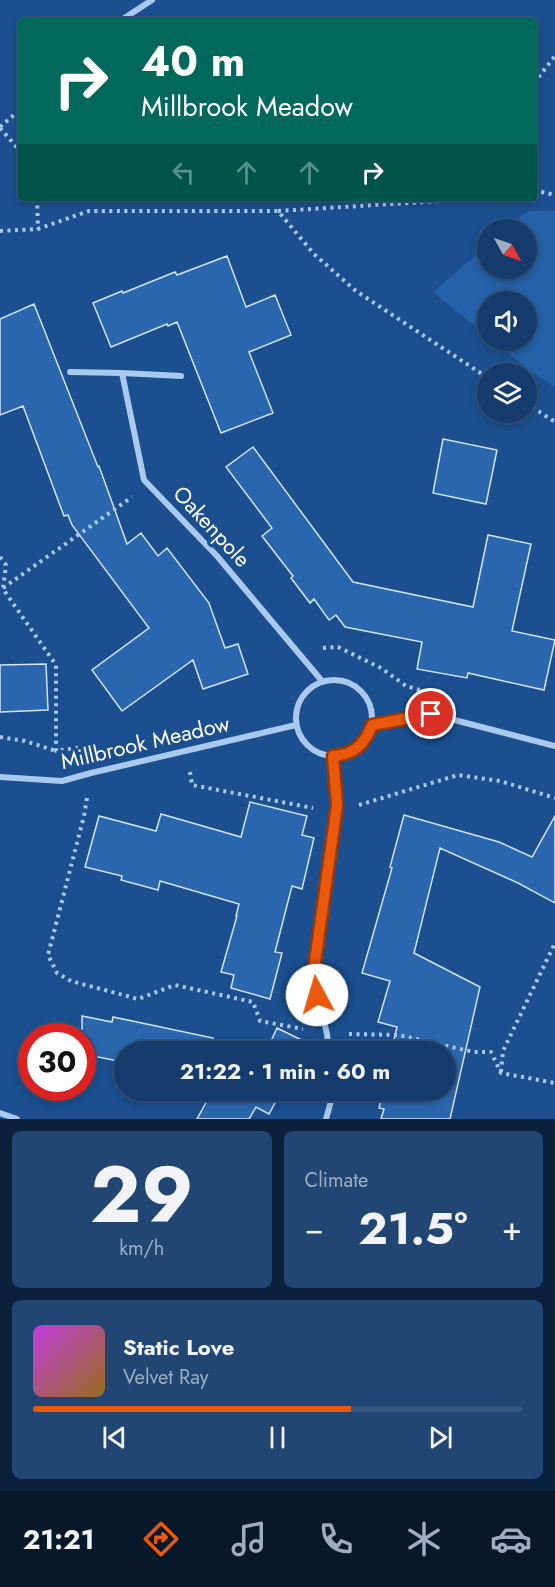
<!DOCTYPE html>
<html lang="en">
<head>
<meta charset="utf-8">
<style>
	:root { --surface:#143b6b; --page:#214673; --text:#f1f3f6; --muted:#9dadc1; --line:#33557e; --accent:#ea580c }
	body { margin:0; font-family:Jost,sans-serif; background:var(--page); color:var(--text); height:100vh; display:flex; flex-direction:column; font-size:22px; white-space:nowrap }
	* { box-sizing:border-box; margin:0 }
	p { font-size:20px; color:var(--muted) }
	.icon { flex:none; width:33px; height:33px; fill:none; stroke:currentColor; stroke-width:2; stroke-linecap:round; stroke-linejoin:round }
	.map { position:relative; height:1119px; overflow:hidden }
	.sheet { display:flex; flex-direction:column; gap:12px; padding:12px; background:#0b203b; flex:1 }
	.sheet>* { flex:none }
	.banner { position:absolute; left:18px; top:18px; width:519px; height:183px; border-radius:6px; box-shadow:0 3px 9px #0003,0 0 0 2px var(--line); background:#00695c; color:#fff; overflow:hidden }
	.needle { width:39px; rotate:130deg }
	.fabs { position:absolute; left:477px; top:219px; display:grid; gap:12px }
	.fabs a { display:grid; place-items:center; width:60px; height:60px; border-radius:50%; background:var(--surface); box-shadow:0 3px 9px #0003,0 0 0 2px var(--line); font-size:30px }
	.speed { position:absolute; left:18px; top:1023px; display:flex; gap:12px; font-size:30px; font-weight:700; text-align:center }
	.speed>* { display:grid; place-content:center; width:78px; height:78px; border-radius:50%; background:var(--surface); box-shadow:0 3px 9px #0003,0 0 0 2px var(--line); line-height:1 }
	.speed .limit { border:9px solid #d22; background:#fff; color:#111 }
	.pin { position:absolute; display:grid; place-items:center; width:51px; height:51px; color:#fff; margin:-26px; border:3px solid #fff; border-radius:50%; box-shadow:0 2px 6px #0007 }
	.me { position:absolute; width:66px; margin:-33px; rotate:354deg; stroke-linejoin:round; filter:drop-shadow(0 0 4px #0008) }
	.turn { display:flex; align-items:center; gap:21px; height:126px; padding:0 24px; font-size:27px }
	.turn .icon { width:78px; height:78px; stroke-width:2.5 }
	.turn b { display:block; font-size:42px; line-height:51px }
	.lanes { display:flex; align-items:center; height:57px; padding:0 24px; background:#0003; justify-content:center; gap:30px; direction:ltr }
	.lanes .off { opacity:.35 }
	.big { font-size:45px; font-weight:700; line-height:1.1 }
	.sheet .tile { flex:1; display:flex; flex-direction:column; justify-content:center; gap:9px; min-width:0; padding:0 21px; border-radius:9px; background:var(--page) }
	.sheet .dial { align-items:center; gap:0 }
	.dial b { font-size:78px; line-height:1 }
	.song { display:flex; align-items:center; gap:18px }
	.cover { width:72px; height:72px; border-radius:9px; background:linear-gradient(135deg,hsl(290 70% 55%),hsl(40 70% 35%)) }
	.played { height:6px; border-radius:3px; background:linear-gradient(90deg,var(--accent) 65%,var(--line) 65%) }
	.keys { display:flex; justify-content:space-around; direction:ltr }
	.heat { display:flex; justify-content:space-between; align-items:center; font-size:33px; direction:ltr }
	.sheet .tiles { flex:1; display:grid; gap:12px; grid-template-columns:1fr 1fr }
	.tile:last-child { grid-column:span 2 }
	.trip { position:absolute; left:114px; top:1041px; width:342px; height:60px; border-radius:30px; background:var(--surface); box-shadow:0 3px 9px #0003,0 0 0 2px var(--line); font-weight:700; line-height:60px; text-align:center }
	.dock { display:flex; height:96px; justify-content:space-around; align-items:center; background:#08182b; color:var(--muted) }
	.dock .icon { width:42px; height:42px }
	.dock .active { color:var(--accent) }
	.dock b { font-size:27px; color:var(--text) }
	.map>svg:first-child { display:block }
	.green { fill:#2461a8 }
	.building { fill:#2a66ad; stroke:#cfe3fa; stroke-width:1.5 }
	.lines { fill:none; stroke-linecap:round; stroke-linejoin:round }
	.path { stroke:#a9c9ee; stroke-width:4; stroke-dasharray:3 4.5; stroke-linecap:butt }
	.minor { stroke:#a9c9ee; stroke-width:6 }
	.route-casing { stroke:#983908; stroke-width:15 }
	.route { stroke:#ea580c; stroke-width:10 }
	.labels { text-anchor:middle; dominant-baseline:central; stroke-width:6; stroke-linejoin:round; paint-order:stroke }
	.street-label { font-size:22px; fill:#fff; stroke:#1b4f8f }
</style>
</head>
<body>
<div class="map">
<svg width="555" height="1119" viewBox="0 0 555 1119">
	<rect width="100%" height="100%" fill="#1b4f8f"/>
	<path class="green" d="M528,211H555V387L532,372L493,341L526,340V302H488L487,336L433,292L487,245L488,268H526V230L506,229Z"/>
	<path class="building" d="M227,256L246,307L275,295L291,335L249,352L273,413L221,433L177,322L168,326L167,324L111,347L93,303L122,291L123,293L175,272L177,275Z
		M34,304L98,467L99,466L127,544L141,533L158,556L167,548L209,603L225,648L238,644L248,674L203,689L193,660L122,711L92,670L149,628L72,525L68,515L64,516L23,406L0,415V319Z
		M443,439L497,450L486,504L433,493Z
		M253,447L353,582L473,607L488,535L531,544L512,631L555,640L544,690L468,673L467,678L417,669L422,642L345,627L336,615L329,620L314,599L310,603L291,578L293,576L262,536L272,528L226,467Z
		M46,664L48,710L0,712V665Z
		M250,802L307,816L302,835L314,838L302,889L292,886L275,952L282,953L270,999L231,988L234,975L221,972L237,916H236L239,904L160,881L158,890L121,880L122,876L85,867L99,816L156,831L161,814L241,837Z
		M404,815L499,842L532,857L555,816V903L518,883L440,848L414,953L480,987L450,1119H381L384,1109L379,1108L383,1090H446V1052H391L397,1027L378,1022L390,981L362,973L392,868L390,867Z
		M82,1016L112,1022L113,1017L213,1038L211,1052H124V1062L82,1054Z
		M277,1028L318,1048L316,1052H266Z
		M213,1090H282L269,1114L256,1107L249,1119H197Z"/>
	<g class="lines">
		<path class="path" d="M534,83L555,56
			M0,127L16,113
			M0,128L21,152
			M534,190L555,195
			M37,198L38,229
			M441,201L454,198
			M278,211L441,201L443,198
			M0,231L38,229L89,211H278L314,254L356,291L488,378
			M526,403L555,422
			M0,557L6,565L3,589L56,665V751L91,746V751
			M3,588L132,497
			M323,648L338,647L381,668L406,686L423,691
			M0,737L25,741L56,751
			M190,772L192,785L313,808
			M87,798L84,816L48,955L57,973L71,981L138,999L175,985L253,1002L260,1021L303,1029
			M359,805L458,775L500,781L555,798
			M349,1034L398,1035L474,1052H491L501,1073L555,1083
			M501,1072L503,1051L555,943"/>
		<path class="minor" d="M123,19L152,0
			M70,372L122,373L181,376
			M122,373L144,480L217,556L322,681
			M296 718a38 38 0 1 1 76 0a38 38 0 1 1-76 0Z
			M372,725L431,714L555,746
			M0,777L62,781L91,773L296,725
			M329,1052L327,1034L313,976L337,805L333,757
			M0,1113L17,1119
			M326,1119L333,1094V1090"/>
	</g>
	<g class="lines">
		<defs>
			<path id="route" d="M317,995L313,976L337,805L333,756C355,754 364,745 372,725L431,714"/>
		</defs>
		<use href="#route" class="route-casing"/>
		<use href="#route" class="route"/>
	</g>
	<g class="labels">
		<g class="street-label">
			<text transform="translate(212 526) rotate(47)">Oakenpole</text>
			<text transform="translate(145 742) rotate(-13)">Millbrook Meadow</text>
		</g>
	</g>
</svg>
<div class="fabs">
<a><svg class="needle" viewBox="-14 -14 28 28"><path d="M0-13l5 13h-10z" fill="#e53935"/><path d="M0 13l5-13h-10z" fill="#9dadc1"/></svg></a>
<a><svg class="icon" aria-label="sound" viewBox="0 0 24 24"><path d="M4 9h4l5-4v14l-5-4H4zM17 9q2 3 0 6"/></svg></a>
<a><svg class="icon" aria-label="layers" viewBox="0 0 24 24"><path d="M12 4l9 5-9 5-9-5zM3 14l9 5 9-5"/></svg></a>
</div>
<div class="speed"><div class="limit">30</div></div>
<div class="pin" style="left:431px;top:714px;background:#d93025"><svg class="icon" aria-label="arrive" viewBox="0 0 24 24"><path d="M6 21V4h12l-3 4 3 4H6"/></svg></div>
<svg class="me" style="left:317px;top:995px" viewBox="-20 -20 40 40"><circle r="19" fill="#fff"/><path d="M0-13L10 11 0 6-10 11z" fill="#ea580c"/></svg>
<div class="trip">21:22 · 1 min · 60 m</div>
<div class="banner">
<div class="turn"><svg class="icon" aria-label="right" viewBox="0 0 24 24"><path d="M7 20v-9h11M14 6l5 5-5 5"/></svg><div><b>40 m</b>Millbrook Meadow</div></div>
<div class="lanes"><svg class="icon off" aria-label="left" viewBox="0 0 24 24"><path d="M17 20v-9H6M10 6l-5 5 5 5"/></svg><svg class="icon off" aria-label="ahead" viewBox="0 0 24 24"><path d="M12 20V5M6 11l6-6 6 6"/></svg><svg class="icon off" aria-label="ahead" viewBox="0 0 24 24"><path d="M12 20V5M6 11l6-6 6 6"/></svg><svg class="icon" aria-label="right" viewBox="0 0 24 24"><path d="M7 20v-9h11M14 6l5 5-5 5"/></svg></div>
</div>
</div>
<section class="sheet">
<div class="tiles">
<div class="tile dial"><b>29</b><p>km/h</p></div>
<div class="tile"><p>Climate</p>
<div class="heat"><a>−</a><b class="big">21.5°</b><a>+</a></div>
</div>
<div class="tile">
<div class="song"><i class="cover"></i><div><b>Static Love</b><p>Velvet Ray</p></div></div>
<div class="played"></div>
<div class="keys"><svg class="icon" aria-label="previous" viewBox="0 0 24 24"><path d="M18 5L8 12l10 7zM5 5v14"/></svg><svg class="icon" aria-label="pause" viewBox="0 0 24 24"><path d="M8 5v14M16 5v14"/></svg><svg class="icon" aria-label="next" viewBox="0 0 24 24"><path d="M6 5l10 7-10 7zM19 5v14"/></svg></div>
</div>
</div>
</section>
<nav class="dock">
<b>21:21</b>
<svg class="icon active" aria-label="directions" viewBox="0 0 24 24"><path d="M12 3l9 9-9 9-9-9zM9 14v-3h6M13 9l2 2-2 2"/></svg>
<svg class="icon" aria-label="music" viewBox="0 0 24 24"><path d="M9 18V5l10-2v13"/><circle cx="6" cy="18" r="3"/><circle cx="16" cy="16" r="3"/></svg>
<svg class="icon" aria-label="phone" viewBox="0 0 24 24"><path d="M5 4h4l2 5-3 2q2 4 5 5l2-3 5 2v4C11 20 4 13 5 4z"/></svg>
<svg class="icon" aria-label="climate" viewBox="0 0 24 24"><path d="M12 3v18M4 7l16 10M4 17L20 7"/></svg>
<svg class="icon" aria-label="car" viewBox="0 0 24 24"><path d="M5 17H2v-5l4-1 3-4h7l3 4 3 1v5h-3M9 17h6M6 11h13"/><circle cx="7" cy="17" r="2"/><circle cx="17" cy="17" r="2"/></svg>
</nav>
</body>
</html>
